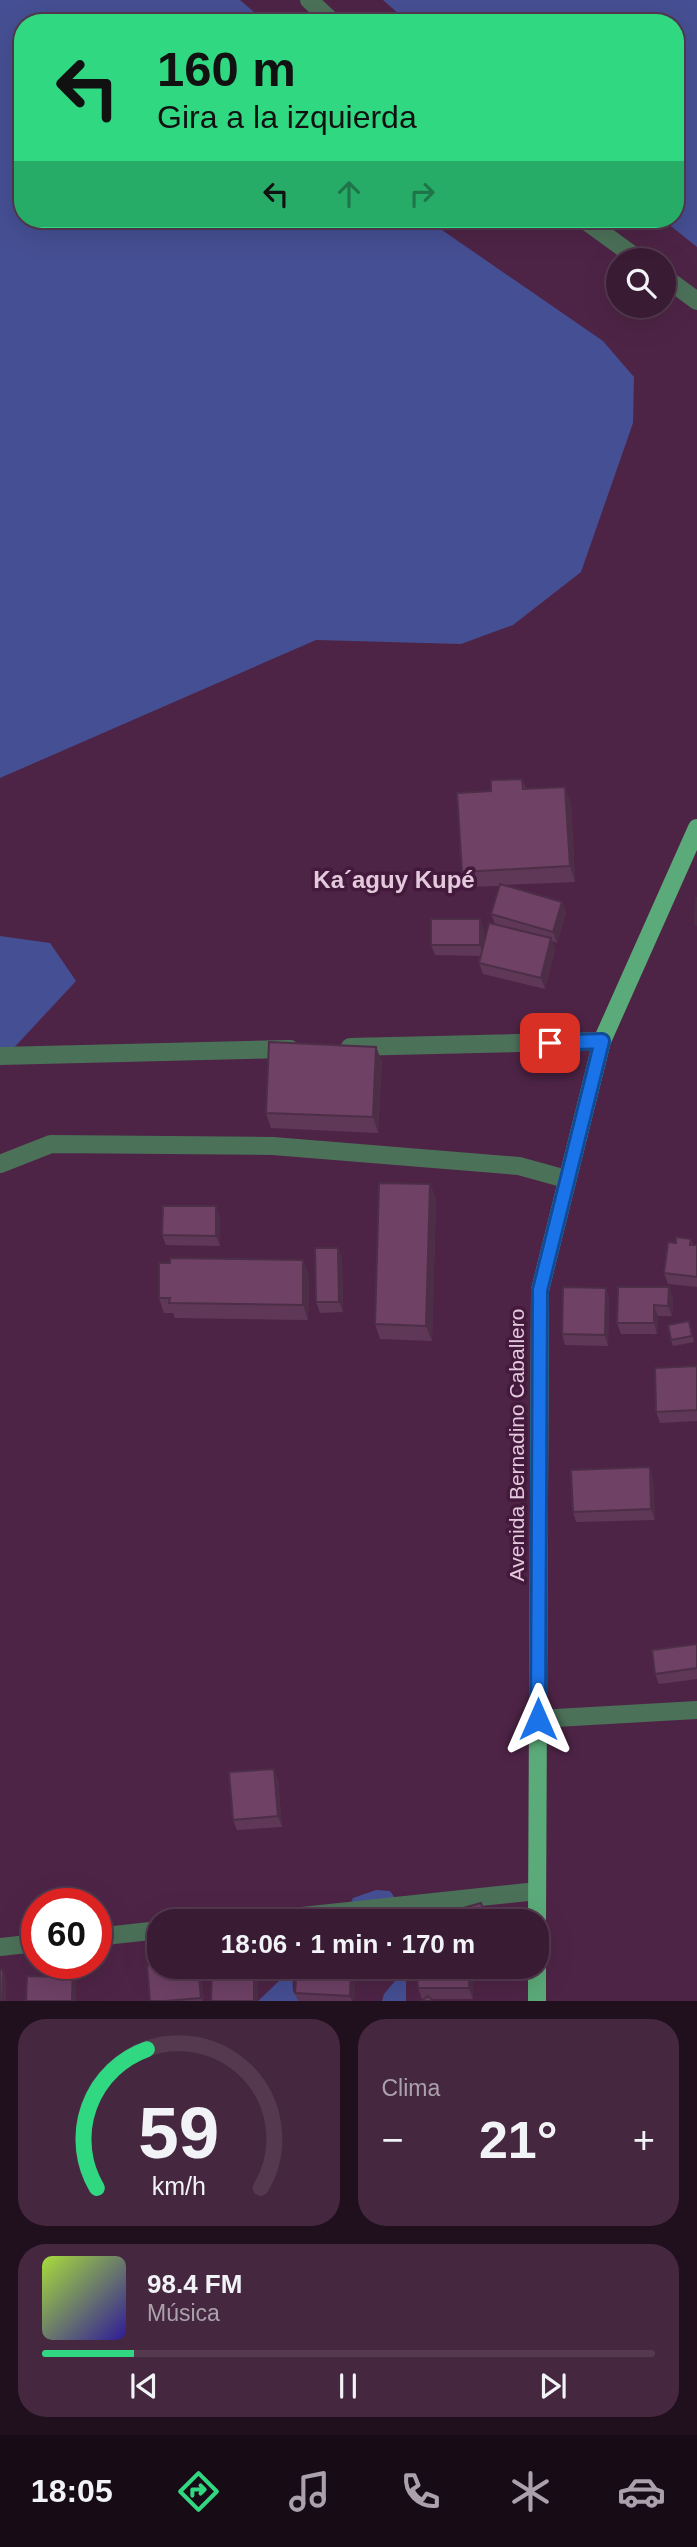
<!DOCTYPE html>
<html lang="es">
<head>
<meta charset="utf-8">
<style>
	:root { --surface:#3a1b34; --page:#452840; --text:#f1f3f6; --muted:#aba1ac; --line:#54394f; --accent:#31d882 }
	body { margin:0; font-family:Arial,sans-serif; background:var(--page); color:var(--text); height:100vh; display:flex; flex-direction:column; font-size:26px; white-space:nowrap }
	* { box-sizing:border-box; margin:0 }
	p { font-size:23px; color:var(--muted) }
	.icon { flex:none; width:38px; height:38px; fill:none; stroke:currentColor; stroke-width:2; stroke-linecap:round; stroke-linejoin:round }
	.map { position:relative; height:2001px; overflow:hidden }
	.panel { display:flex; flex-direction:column; gap:18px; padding:18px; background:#200f1d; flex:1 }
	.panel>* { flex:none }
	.hud { position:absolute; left:14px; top:14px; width:670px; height:214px; border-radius:28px; box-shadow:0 7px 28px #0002,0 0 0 2px var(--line); background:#31d882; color:#111; overflow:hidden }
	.buttons { position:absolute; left:606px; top:248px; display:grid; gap:14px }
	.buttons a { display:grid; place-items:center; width:70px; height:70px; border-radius:50%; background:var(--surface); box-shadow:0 7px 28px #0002,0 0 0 2px var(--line); font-size:35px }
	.speed { position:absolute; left:21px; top:1888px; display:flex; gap:14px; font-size:35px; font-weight:700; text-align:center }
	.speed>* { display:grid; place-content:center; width:91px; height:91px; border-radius:50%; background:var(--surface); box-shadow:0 7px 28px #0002,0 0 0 2px var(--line); line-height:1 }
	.speed .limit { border:10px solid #d22; background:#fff; color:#111 }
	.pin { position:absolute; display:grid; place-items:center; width:60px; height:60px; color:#fff; margin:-30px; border-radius:14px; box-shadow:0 4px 10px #0006 }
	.me { position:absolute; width:77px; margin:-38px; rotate:0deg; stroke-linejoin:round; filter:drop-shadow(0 0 5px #0008) }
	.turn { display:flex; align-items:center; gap:24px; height:147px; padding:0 28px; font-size:32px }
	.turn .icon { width:91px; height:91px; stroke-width:2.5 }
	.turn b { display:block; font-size:49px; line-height:60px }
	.lanes { display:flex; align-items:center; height:66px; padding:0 28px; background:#0003; justify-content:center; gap:35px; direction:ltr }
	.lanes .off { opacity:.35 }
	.big { font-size:52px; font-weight:600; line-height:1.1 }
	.panel .card { flex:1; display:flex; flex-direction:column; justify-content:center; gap:10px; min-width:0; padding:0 24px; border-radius:28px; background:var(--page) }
	.panel .dial { align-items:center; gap:0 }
	.dial svg { height:182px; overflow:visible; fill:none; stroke:var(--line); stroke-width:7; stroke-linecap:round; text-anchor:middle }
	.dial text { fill:var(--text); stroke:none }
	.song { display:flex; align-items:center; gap:21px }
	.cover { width:84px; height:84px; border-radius:10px; background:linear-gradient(135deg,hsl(80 70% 55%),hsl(250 70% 35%)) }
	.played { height:7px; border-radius:4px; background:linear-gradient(90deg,var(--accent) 15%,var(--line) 15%) }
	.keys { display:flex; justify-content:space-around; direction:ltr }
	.heat { display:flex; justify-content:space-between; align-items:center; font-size:38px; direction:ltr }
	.panel .tiles { flex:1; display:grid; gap:18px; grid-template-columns:1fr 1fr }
	.card:last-child { grid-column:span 2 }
	.trip { position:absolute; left:147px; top:1909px; width:402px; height:70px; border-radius:28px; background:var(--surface); box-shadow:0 7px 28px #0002,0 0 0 2px var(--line); font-weight:600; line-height:70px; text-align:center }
	.dock { display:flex; height:112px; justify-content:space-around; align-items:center; background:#170b15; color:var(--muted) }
	.dock .icon { width:49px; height:49px }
	.dock .on { color:var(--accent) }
	.dock b { font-size:32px; color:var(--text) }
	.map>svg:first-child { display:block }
	.green { fill:#454f93 }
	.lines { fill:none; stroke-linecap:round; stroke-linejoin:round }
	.minor { stroke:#4c7159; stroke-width:18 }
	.major { stroke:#5baa79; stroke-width:18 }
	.wall { fill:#5f3857 }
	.shaded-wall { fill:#4d2e47 }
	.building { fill:#6e4165; stroke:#4d2e47; stroke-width:2 }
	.route-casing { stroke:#114b97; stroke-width:18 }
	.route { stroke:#1a73e8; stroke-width:12 }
	.labels { text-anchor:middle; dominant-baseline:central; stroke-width:7; stroke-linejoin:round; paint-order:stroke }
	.street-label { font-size:21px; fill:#e4c9dd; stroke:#43193c }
	.quarter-label { font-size:24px; font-weight:bold; fill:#e4c9dd; stroke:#43193c }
</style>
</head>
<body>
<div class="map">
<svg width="697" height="2001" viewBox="0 0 697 2001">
	<rect width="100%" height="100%" fill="#4e2446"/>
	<path class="green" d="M0,0H240L267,23H23V219H426L603,341L634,377L633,423L581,572L513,625L461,644L316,640L0,778Z
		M383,0H697V247L662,219H676V23H409Z
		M0,936L50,943L76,981L10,1052L0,1056Z
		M376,1890L390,1891L411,1921L342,1922L353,1898Z
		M280,1967H292L293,1991L301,2000L316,2001H258L279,1981Z
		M393,1967H406V2001H382L384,1994L400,1975Z"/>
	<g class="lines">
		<path class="minor" d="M309,0L334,23
			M583,219L641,261
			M663,276L697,301
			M350,1047L602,1041
			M0,1056L290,1049
			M0,1164L51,1144L273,1146L519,1166L566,1179
			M538,1719L697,1710
			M245,1922L537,1891
			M96,1937L159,1930
			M0,1947L37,1943"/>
		<path class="major" d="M537,1922L540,1290L602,1041L697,828
			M537,2001V1967"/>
	</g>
	<path class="wall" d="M522,779L526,789L571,802L575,882L505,885L562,902L566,913L557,943L552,941L555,949L545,989L483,974L479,963L481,956L435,955L431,945L484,929V946L495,924L491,914L499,886L467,887L462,872L491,791Z
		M376,1047L382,1062L378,1133L271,1128L266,1113Z
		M430,1184L436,1200L432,1341L380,1339L375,1324Z
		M216,1206L220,1217V1246L166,1245L162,1235Z
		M691,1239L693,1245H697V1287L668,1284L664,1273L676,1243Z
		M338,1248L342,1259L343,1312L320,1313L316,1302Z
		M309,1275L308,1320L175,1318L173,1313H164L159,1298Z
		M669,1287L673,1298L672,1316H658L657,1334H621L617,1323Z
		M606,1288L609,1299L608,1346L565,1345L562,1334Z
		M691,1327L694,1342L673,1346L671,1340Z
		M697,1366V1421L660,1423L656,1412Z
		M653,1478L655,1520L576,1522L573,1512Z
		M697,1644V1679L659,1684L655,1674Z
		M278,1780L282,1827L237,1830L233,1820Z
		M297,1967H366V1970L356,1969L354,2001H298L295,1993Z
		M417,1967H473V1999H422L418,1988Z
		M201,1972L204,2001H150Z"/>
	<path class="shaded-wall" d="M565,787L571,802L575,882L570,866Z
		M562,902L566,913L557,943L553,932Z
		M480,919L484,929V956L480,945Z
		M551,938L555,949L545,989L541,978Z
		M376,1047L382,1062L378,1133L373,1117Z
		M430,1184L436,1200L432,1341L426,1326Z
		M216,1206L220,1217V1246L216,1236Z
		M338,1248L342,1259L343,1312L339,1302Z
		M303,1260L309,1275L308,1320L303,1305Z
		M669,1287L673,1298L672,1316L668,1306Z
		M606,1288L609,1299L608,1346L605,1335Z
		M654,1305L658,1316L657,1334L654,1323Z
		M650,1467L653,1478L655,1520L651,1509Z
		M274,1769L278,1780L282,1827L278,1816Z
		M73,1964H77L76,2001H72Z
		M198,1967H199L201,1972L204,2001H202L201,1998Z
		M254,1967H255L258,1974V2001H254Z
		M351,1967H355L356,1969L354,2001H352L350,1996Z
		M469,1967H473V1999L469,1988Z
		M3,1970L6,1980V2001H2Z"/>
	<path class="building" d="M522,779L523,789L565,787L570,866L462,872L457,793L491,791V780Z
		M500,884L562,902L553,932L491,914Z
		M696,898H697V925H695Z
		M431,919H480V945H431Z
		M489,923L551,938L541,978L479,963Z
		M269,1042L376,1047L373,1117L266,1113Z
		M379,1183L430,1184L426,1326L375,1324Z
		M163,1206H216V1236L162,1235Z
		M676,1237L691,1239L690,1245H697V1277L664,1273L668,1242L676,1243Z
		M315,1248H338L339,1302H316Z
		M170,1258L303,1260V1305L169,1303L170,1298H159V1263H170Z
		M563,1287L606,1288L605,1335L562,1334Z
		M618,1287H669L668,1306L654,1305V1323H617Z
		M689,1321L692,1336L671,1340L668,1325Z
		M697,1366V1410L656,1412L655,1368Z
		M650,1467L651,1509L573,1512L571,1470Z
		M697,1644V1668L655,1674L652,1650Z
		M274,1769L278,1816L233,1820L229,1772Z
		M481,1903L487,1922H456L453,1911Z
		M56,1964H73L72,2001H26L27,1976L56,1977Z
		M159,1964V1967H198L201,1998L165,2001H150L147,1966Z
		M212,1967H254V2001H211Z
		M297,1967H351L350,1996L295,1993Z
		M417,1967H469V1988H418Z
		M0,1970H3L2,2001H0Z
		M428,1996L433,2001H422Z"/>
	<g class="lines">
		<defs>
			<path id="route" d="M538,1719L540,1290L602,1041L550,1043"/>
		</defs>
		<use href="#route" class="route-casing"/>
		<use href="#route" class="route"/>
	</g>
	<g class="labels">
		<g class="street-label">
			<text transform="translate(516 1445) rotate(-90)">Avenida Bernadino Caballero</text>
		</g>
		<g class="quarter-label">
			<text x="394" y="879">Ka´aguy Kupé</text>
		</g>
	</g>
</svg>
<div class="buttons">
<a><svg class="icon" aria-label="search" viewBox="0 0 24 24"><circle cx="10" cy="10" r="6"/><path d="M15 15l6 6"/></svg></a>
</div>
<div class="speed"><div class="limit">60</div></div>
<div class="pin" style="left:550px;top:1043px;background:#d93025"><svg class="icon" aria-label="arrive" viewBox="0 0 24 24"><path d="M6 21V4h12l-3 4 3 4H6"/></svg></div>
<svg class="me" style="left:538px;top:1719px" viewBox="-20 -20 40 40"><path d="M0-17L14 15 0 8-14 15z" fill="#1a73e8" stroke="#fff" stroke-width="4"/></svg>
<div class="trip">18:06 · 1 min · 170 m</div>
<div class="hud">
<div class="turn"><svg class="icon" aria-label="left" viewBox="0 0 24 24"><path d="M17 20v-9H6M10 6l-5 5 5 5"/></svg><div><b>160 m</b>Gira a la izquierda</div></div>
<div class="lanes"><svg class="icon" aria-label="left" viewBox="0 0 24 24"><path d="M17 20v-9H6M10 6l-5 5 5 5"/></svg><svg class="icon off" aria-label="ahead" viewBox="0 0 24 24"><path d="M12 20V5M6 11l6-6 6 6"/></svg><svg class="icon off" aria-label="right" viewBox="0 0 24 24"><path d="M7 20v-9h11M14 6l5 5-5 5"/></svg></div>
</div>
</div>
<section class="panel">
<div class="tiles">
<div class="card dial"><svg viewBox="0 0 100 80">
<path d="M14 69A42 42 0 1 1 86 69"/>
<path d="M14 69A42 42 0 0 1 36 8" stroke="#31d882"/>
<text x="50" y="56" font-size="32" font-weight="700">59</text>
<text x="50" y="72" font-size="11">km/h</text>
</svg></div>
<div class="card"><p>Clima</p>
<div class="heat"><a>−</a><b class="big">21°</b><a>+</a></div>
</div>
<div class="card">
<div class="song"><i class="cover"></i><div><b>98.4 FM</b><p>Música</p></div></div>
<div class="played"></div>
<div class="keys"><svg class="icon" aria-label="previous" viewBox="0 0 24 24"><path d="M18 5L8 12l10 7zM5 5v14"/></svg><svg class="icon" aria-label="pause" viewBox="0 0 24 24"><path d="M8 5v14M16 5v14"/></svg><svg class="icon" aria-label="next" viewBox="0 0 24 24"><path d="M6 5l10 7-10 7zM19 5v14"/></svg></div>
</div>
</div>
</section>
<nav class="dock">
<b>18:05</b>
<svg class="icon on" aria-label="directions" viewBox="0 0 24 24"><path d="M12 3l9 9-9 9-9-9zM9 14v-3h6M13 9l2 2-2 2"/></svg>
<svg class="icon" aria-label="music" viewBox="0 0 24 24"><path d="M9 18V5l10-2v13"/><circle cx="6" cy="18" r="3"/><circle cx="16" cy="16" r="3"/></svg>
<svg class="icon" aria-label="phone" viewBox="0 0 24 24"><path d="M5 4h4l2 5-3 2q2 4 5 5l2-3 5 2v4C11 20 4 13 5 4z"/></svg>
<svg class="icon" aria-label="climate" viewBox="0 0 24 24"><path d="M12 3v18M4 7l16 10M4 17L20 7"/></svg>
<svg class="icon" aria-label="car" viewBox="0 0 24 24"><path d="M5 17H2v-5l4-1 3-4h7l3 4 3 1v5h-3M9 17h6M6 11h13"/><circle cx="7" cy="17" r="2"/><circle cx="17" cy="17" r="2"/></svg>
</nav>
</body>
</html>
